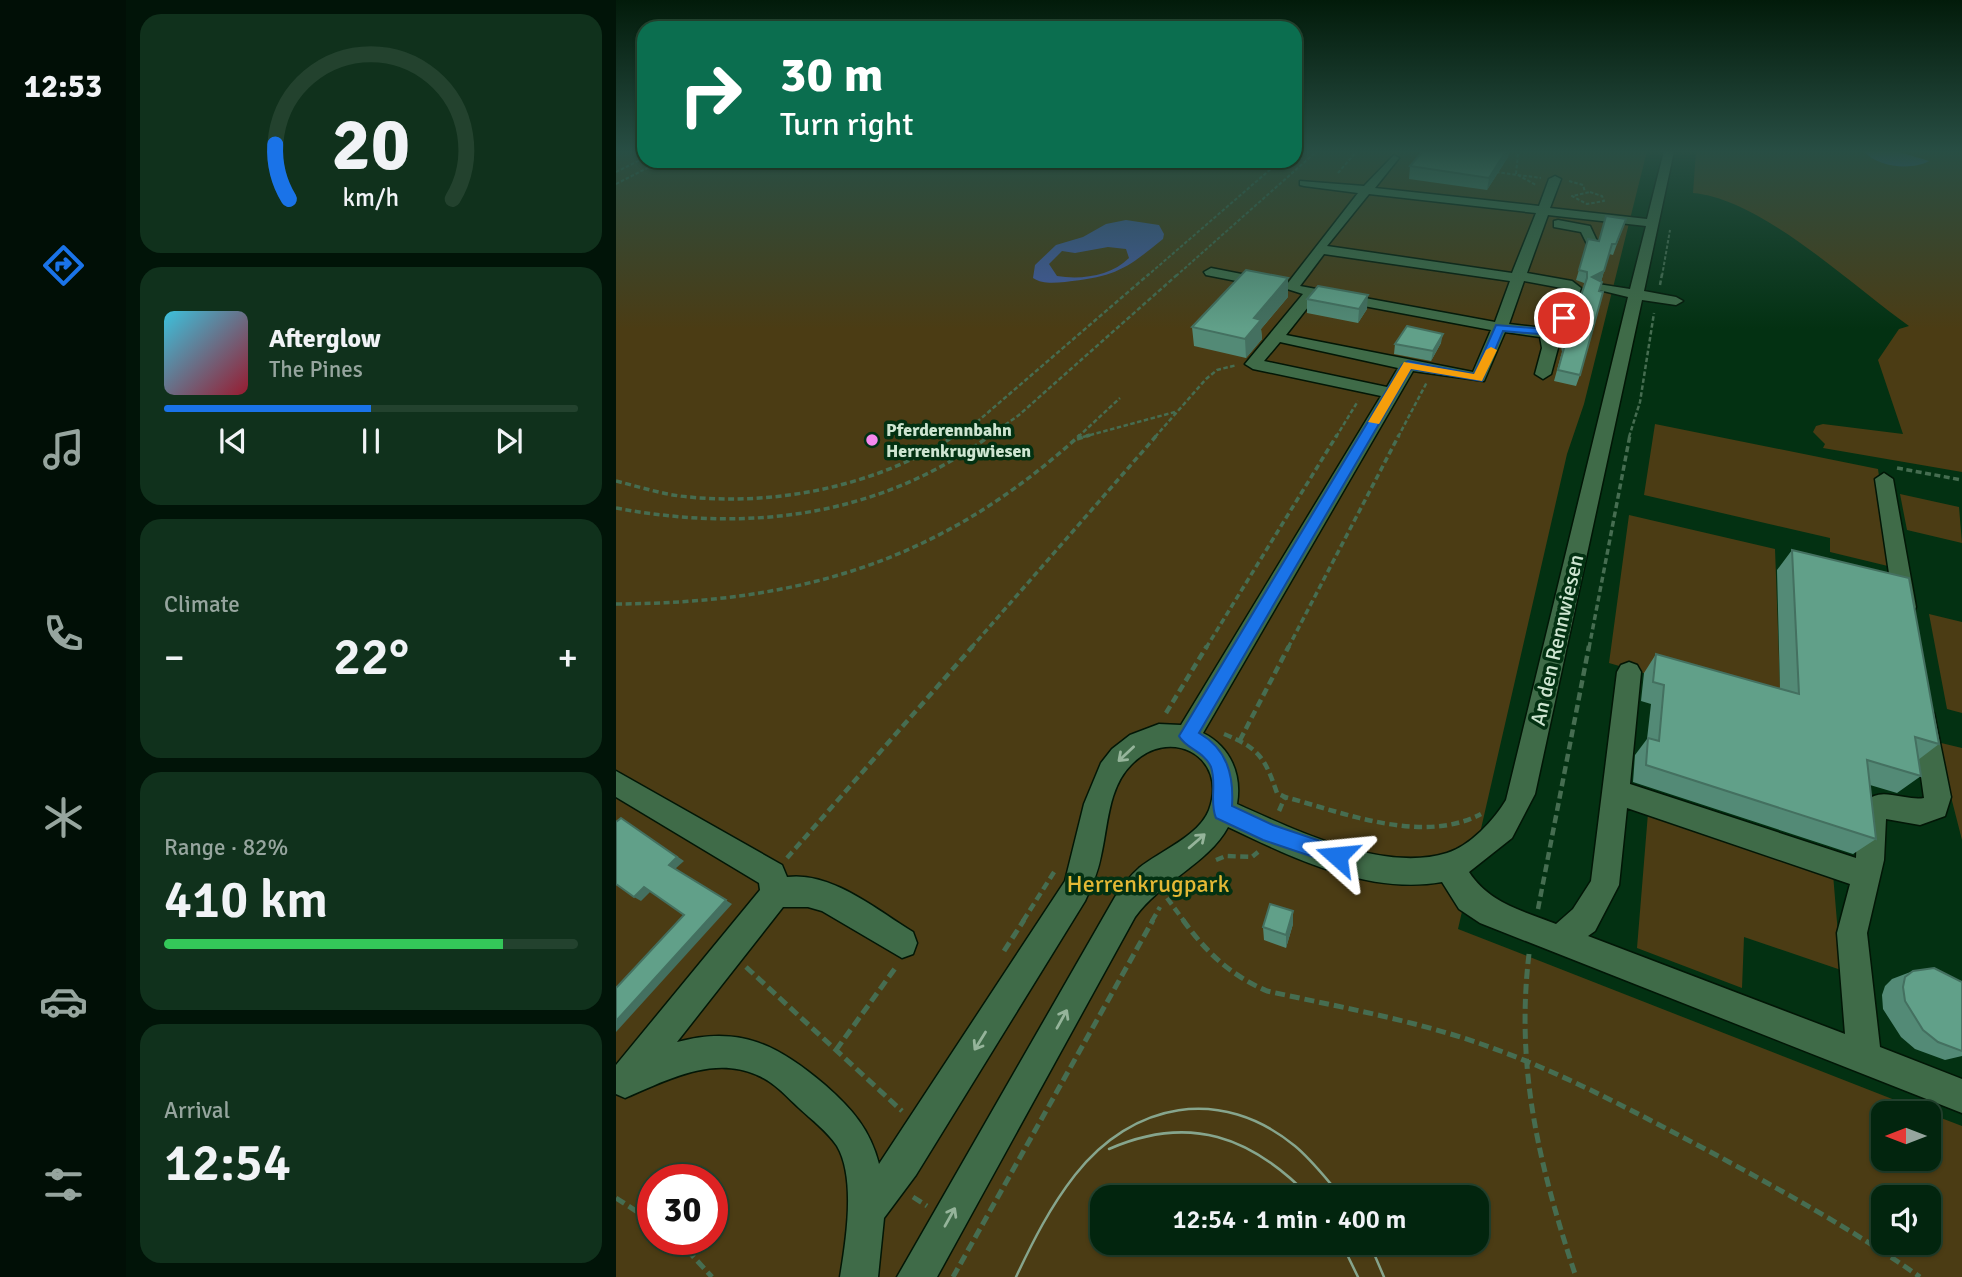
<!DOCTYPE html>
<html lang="en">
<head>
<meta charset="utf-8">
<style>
	:root { --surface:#02250e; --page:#10311c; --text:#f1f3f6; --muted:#96a59e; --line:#23422e; --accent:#1a73e8 }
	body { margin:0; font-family:Signika,sans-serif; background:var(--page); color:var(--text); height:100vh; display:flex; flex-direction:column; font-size:26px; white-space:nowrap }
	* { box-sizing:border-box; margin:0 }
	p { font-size:23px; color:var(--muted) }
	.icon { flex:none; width:38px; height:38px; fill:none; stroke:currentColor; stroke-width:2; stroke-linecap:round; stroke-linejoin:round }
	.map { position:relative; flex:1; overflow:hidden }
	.side { display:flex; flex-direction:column; gap:14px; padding:14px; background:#011408; width:490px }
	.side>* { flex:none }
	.hud { position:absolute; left:21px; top:21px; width:665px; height:147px; border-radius:21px; box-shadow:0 2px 5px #0004,0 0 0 2px var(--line); background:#0b6e4f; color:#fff; overflow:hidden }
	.needle { width:46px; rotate:270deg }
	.controls { position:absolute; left:1255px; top:1101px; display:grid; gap:14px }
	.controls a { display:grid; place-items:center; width:70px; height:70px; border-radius:14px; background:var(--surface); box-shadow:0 2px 5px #0004,0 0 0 2px var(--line); font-size:35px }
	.speed { position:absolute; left:21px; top:1164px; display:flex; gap:14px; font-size:35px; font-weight:700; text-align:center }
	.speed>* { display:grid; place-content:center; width:91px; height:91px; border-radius:50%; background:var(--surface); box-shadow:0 2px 5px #0004,0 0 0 2px var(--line); line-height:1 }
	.speed .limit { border:10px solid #d22; background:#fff; color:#111 }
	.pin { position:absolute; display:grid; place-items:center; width:60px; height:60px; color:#fff; margin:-30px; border:4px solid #fff; border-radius:50%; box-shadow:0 2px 7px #0007 }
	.me { position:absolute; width:77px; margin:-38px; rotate:288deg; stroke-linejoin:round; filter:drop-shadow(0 0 5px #0008) }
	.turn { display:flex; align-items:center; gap:24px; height:147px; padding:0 28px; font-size:32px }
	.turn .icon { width:91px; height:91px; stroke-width:2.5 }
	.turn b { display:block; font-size:49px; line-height:60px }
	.big { font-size:52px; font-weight:600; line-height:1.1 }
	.side .widget { flex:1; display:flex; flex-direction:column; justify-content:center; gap:10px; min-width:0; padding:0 24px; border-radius:21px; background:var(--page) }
	.side .dial { align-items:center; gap:0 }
	.dial svg { height:182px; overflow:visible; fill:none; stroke:var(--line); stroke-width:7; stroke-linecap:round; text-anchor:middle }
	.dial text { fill:var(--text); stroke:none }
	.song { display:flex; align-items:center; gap:21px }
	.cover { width:84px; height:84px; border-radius:10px; background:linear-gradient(135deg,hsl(190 70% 55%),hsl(350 70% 35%)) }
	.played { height:7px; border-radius:4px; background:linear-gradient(90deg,var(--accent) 50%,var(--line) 50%) }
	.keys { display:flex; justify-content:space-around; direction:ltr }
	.heat { display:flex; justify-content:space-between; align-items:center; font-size:38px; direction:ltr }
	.charge { height:10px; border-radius:5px; background:linear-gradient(90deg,#34c759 82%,var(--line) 0) }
	.trip { position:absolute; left:474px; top:1185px; width:399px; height:70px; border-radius:21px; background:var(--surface); box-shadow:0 2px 5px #0004,0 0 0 2px var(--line); font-weight:600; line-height:70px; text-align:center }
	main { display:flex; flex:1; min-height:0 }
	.tab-bar { display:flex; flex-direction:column; width:126px; justify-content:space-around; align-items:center; background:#010f06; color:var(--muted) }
	.tab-bar .icon { width:49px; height:49px }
	.tab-bar .active { color:var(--accent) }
	.tab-bar b { font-size:32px; color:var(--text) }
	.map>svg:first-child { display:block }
	.green { fill:#4b3c14; fill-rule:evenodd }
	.water { fill:#465ba3; fill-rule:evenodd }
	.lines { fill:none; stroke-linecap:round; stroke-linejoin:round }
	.minor-casing { stroke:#021606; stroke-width:3 }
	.path-far4 { stroke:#466d51; stroke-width:2; stroke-dasharray:3.5 2; stroke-linecap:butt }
	.path-far3 { stroke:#466d51; stroke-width:2.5; stroke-dasharray:4.5 2.5; stroke-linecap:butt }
	.path-far2 { stroke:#466d51; stroke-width:3.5; stroke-dasharray:6 3.5; stroke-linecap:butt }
	.path-far1 { stroke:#466d51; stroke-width:4.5; stroke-dasharray:8 4.5; stroke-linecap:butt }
	.path { stroke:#466d51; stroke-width:5; stroke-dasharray:10 5; stroke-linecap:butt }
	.minor { fill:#3f6b48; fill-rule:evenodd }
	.tram { stroke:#86a58d; stroke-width:2.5 }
	.wall { fill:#538a76 }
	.shaded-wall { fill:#447060 }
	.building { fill:#61a089; stroke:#447060; stroke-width:2 }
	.oneway { stroke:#95b49a }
	.route { fill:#1a73e8; stroke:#114b97; stroke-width:2 }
	.slow { fill:#f59e0b }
	.poi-dot { fill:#f589ee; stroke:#033112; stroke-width:2.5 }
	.labels { text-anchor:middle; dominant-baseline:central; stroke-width:7; stroke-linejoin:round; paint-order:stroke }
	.far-poi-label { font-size:18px; font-weight:bold; fill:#cee5d1; stroke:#033112; text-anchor:start }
	.street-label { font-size:21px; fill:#cee5d1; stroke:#033112 }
	.near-park-label { font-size:24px; fill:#e3b835; stroke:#033112 }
</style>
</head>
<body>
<main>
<nav class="tab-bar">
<b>12:53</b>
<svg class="icon active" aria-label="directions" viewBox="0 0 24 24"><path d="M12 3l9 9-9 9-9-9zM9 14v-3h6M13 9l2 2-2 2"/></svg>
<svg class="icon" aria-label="music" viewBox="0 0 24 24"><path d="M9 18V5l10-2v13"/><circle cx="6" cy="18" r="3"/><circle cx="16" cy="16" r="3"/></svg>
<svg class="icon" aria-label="phone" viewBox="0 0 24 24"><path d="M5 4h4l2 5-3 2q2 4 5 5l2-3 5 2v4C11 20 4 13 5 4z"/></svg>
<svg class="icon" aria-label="climate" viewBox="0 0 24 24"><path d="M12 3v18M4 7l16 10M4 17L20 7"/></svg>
<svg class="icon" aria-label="car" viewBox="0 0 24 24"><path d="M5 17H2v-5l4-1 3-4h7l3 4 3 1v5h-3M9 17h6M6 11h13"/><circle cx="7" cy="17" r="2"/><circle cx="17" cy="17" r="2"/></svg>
<svg class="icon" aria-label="filters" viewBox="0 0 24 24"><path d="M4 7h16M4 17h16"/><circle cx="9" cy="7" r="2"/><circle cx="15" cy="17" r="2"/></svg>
</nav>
<section class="side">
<div class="widget dial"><svg viewBox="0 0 100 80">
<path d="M14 69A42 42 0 1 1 86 69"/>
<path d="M14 69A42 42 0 0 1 8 45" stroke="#1a73e8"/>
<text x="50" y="56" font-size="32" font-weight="700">20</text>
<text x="50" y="72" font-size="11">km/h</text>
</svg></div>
<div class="widget">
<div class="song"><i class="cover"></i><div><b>Afterglow</b><p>The Pines</p></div></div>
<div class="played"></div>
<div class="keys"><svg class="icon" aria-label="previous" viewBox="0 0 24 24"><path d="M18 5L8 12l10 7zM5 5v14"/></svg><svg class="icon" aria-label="pause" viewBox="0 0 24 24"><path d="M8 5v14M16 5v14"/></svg><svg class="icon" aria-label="next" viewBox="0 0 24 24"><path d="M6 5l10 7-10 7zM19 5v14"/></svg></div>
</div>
<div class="widget"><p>Climate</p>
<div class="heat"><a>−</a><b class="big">22°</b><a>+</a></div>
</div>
<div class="widget"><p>Range · 82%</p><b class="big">410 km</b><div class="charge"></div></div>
<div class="widget"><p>Arrival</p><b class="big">12:54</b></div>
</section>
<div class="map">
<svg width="1346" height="1277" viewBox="0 0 1346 1277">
	<rect width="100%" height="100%" fill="#033112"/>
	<path class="green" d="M0,151H28V161H679V151H1031L968,404L951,454L842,929L1312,1113H1267V1158H1312V1113L1346,1126V1277H0ZM37,1180H96V1239H37ZM486,1197H861V1242H486ZM1267,1197H1312V1242H1267Z
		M1080,151H1346V472L1207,448L1209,444L1197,432L1200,426L1207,424L1287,434L1262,360L1283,329L1293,326C1235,285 1146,199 1077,193Z
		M1039,424L1262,469L1276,567L1214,552V538L1028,495Z
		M1284,494L1343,507L1346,543L1291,530Z
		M1013,515L1159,549L1165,713L993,663Z
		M1313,614L1346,622V713L1331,709Z
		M1321,742L1346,748V840Z
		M1032,813L1217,874L1225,970L1128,937L1126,988L1021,948Z"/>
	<path class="water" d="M1248,151H1280L1313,161C1296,171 1260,167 1248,151Z
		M510,220L543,225L548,234L547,239C508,271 499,276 449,282C437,283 426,284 417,278L419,265L440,245L467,237L490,224ZM492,247L510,249L513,258C495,276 465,280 441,276L433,264L446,251L459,253Z"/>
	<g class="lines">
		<defs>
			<path id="minor" d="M1048,151H1058L1028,291L1060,297L1067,301L1060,305L1026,300L919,794L896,838L853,872C873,903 907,911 940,924L957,909L975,881L1001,672L1005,665L1013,662L1021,665L1025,672L1014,784L1240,858C1242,830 1237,788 1276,795C1286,796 1298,800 1308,798L1297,720L1300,713L1309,709L1318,713L1335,797L1329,816L1304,825L1270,819L1268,860L1251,933L1264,1047L1346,1079V1113L864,923L843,909L826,882C753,895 677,858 612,827C592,864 545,881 519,917L321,1277H281L499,897C506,886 514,876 523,868C544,851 583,836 593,810C613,756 553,725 515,765C492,788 492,826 485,856C482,872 476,886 469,901L300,1175L268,1218L262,1277H224C230,1241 240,1178 221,1146C211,1131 196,1120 183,1108C170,1096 158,1082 141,1075C96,1055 49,1081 9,1098L0,1094V1065L144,890L143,883L0,797V771L166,865L171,877C215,871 261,910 297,932L301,943L297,954L286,958L206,911L192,907H167L61,1042C124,1025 162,1045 209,1085C236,1109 254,1129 263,1164L449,881L468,804L485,763L496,749L514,735L543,724L565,725L765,396L637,369L629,364L687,294L668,288L742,193L688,186L684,185V181L748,186L778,155L783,158L759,188L923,206L933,179L939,176L945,179L934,208L1031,219ZM753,194L920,213L896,273L711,246ZM932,215L1030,226L1014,289L982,284L975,288L1012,297L890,800C878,820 854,846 831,853C767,873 679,830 621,804C626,775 615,747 587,733L797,371L868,381L889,332L924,337L926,348L919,374L927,379L935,374L942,348L939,334L954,320L965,288L956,281L911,273ZM708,254L894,281L879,322L684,286ZM908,281L951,289L940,318L928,328L893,324ZM700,297L875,330L857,372L670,335ZM664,342L782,368L771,387L648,361ZM1011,808L1234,884L1221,933L1229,1034L972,936L979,931L1003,885Z
				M942,220L974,226L981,241L971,244L965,232L938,227V221Z
				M595,268L651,279L658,283L651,287L590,275L588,272Z
				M1268,473L1277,479L1300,607L1297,613H1281L1278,607L1259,479Z"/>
		</defs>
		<use href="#minor" class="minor-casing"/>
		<path class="path-far4" d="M902,154L900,174L920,185
			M0,172L28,158
			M880,172L925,178
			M722,173L741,151
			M953,181L967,185L969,192
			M0,184L45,161
			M974,192L986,196L988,201L971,204L956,196Z
			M531,276L664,161
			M560,276L701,151
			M1046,276L1054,230"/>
		<path class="path-far3" d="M1044,285L1046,274
			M337,437L362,421L533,274
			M372,437L403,415L562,274
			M462,437L504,398
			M467,437L559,412
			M539,437L590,379L601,370L621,365
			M720,437L742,401
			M782,437L811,382
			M1013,437L1024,402L1038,313"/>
		<path class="path-far2" d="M461,439L474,435
			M1281,468L1346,480
			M0,481C24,487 48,495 73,497C164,506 262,485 340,435
			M0,508C133,533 262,517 375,435
			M0,604C185,603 326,561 464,435
			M355,648L541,435
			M590,648L721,435
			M672,648L783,435
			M973,648L1014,435"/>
		<path class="path-far1" d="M550,713L591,646
			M608,734C643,748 649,758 661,793L669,797C729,813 806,845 865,814
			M624,740L673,646
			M663,811L669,797
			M171,858L357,646
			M600,860L610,856L636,857L642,852
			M551,898L568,921
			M922,909L973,646
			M407,921L440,869
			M536,921L544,907"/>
		<path class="path" d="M567,920C590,952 614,975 651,991C723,1007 798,1020 868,1045C945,1072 1017,1111 1089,1149C1163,1189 1236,1229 1304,1277
			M388,951L408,920
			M913,954C899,1070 924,1168 960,1277
			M130,967L286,1111
			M220,1050L280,967
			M297,1197L311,1206
			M0,1198L37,1222
			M61,1239L96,1277
			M337,1277L537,920"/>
		<use href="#minor" class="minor"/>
		<path class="tram" d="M493,1149C573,1114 635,1136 694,1197
			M725,1242L742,1277
			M753,1242L768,1277
			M400,1277C417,1241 434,1207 459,1175C516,1102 605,1085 679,1146C696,1160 711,1180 726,1197"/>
	</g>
	<path class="wall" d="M807,151H893L892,157L871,190L793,179L794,166Z
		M1010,219L997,255L993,254L985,282L964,375L960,386L938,381L946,352L943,334L946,323L959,313L968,288V283L960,280L972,239L983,241Z
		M672,297L645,329L646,339L630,358L578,346L576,327Z
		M691,299L751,309L742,323L691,313Z
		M825,343L815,361L778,354L779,344Z
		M1176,550L1323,744L1302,760L1305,776L1281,793L1254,785L1260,839L1237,854L1017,782L1019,755L1031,739L1035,704L1025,701L1028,673L1040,654L1164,689L1161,570Z
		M677,924L670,948L648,940L647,927Z
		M1297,971L1346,981V1056L1329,1060L1299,1049L1285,1037L1267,1009L1266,995L1269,986L1276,979Z"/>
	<path class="shaded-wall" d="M890,151H893L892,157L871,190L873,178Z
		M988,271L985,282L976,277Z
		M672,278V297L645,329L646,339L630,358L629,339L638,318Z
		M752,295L751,309L742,323L743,309Z
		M827,334L825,343L815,361L817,351Z
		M5,818L68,861L59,869L116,904L0,1032V1021L110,900L53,865Z
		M28,887L35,891L25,901L18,897Z
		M677,911V924L670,948V935Z"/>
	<path class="building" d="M807,151H890L873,178L794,166Z
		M990,216L1010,219L1000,244H996L988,271L976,277L986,282L983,291L987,292L964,375L942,370L950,341L946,323L959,313L971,278V272L963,270L972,239L983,241Z
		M630,270L672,278L638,318L645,320L629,339L576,327Z
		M702,286L752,295L743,309L691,299Z
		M791,326L827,334L817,351L779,344Z
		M1176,550L1293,578L1323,744L1299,737L1305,776L1251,760L1260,839L1030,765L1032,738L1043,741L1048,685L1037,682L1040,654L1183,694Z
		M5,818L61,857L53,865L110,900L0,1021V988L68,915L28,887L18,897L0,884V822Z
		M654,904L677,911L670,935L647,927Z
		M1318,968L1346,982V1051L1322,1042L1307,1030L1289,1001L1287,987L1289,977L1297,971Z"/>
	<defs><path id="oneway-shaft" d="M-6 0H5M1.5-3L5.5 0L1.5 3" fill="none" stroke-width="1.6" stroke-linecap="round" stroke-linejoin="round" transform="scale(1.75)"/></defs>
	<g class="oneway">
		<use href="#oneway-shaft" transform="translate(510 754) rotate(137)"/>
		<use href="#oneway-shaft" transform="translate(581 841) rotate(-41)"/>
		<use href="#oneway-shaft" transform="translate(446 1019) rotate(-61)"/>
		<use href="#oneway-shaft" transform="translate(364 1041) rotate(122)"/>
		<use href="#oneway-shaft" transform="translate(334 1217) rotate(-61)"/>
	</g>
	<linearGradient id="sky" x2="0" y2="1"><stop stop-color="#021b0a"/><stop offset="0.46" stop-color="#284e44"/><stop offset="1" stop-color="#284e44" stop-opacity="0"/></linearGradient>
	<rect width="1346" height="329" fill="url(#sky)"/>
	<path class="route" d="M945,316L953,318L935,335L887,331L866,381L795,369L583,733C611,749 618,775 616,806L657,825L728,849L731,856L728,862L721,865L647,840L600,818C593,802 601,784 595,767C588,751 570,749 563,736L786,365L792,361L858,374L880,325L929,329Z"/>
	<path class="slow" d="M875,347L881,350L866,381L795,369L763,424L752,422L788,362L858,374L870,350Z"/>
	<circle class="poi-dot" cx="256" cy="440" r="7"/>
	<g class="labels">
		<g class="far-poi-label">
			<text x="270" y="430">Pferderennbahn<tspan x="270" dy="21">Herrenkrugwiesen</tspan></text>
		</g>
		<g class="street-label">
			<text transform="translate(941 640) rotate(-77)">An den Rennwiesen</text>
		</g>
		<g class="near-park-label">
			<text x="532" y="884">Herrenkrugpark</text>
		</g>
	</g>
</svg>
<div class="controls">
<a><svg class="needle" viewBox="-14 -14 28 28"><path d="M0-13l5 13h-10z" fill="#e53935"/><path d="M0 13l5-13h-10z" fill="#96a59e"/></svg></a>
<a><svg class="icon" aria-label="sound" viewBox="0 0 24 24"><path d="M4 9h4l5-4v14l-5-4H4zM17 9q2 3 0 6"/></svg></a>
</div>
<div class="speed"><div class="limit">30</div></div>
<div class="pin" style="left:948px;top:318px;background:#d93025"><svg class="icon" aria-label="arrive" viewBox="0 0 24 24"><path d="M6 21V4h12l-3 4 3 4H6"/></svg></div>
<svg class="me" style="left:721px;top:856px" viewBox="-20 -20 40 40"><path d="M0-17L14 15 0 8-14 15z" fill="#1a73e8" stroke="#fff" stroke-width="4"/></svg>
<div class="trip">12:54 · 1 min · 400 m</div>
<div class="hud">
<div class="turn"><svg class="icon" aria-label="right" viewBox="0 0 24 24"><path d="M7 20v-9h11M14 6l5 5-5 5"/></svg><div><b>30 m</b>Turn right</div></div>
</div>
</div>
</main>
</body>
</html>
